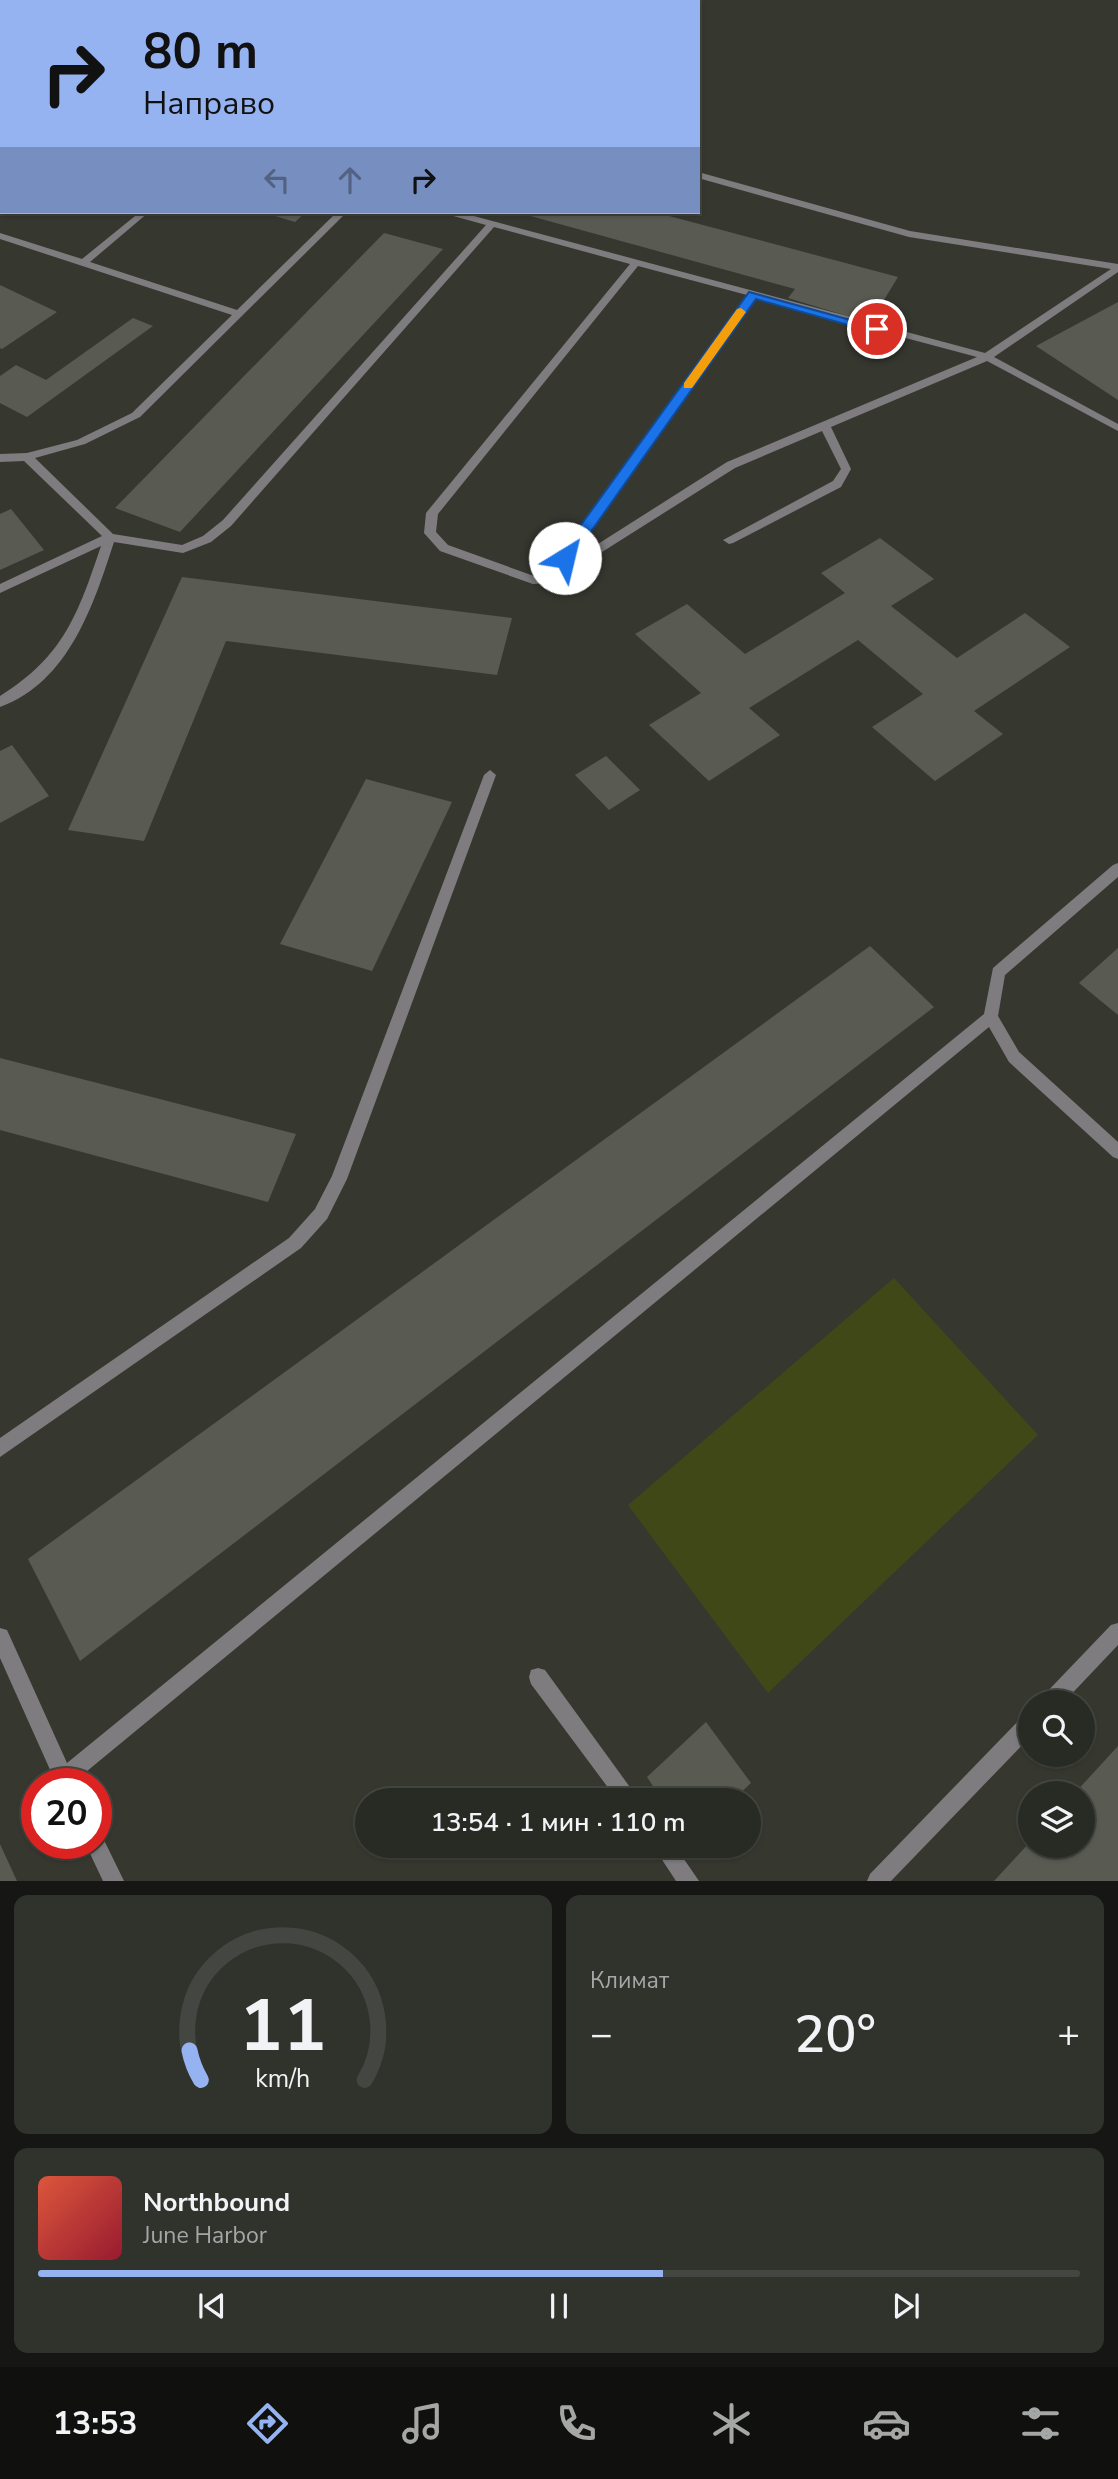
<!DOCTYPE html>
<html lang="ru">
<head>
<meta charset="utf-8">
<style>
	:root { --surface:#282a24; --page:#30322c; --text:#f1f3f6; --muted:#a5a7a6; --line:#444641; --accent:#95b2f1 }
	body { margin:0; font-family:"Nunito Sans",sans-serif; background:var(--page); color:var(--text); height:100vh; display:flex; flex-direction:column; font-size:26px; white-space:nowrap }
	* { box-sizing:border-box; margin:0 }
	p { font-size:23px; color:var(--muted) }
	.icon { flex:none; width:38px; height:38px; fill:none; stroke:currentColor; stroke-width:2; stroke-linecap:round; stroke-linejoin:round }
	.map { position:relative; height:1881px; overflow:hidden }
	.sheet { display:flex; flex-direction:column; gap:14px; padding:14px; background:#161714; flex:1 }
	.sheet>* { flex:none }
	.guide { position:absolute; left:0px; top:0px; width:700px; height:214px; box-shadow:0 2px 5px #0004,0 0 0 2px var(--line); background:#95b2f1; color:#111; overflow:hidden }
	.controls { position:absolute; left:1018px; top:1690px; display:grid; gap:14px }
	.controls a { display:grid; place-items:center; width:77px; height:77px; border-radius:50%; background:var(--surface); box-shadow:0 2px 5px #0004,0 0 0 2px var(--line); font-size:35px }
	.speed { position:absolute; left:21px; top:1768px; display:flex; gap:14px; font-size:35px; font-weight:700; text-align:center }
	.speed>* { display:grid; place-content:center; width:91px; height:91px; border-radius:50%; background:var(--surface); box-shadow:0 2px 5px #0004,0 0 0 2px var(--line); line-height:1 }
	.speed .limit { border:10px solid #d22; background:#fff; color:#111 }
	.pin { position:absolute; display:grid; place-items:center; width:60px; height:60px; color:#fff; margin:-30px; border:4px solid #fff; border-radius:50%; box-shadow:0 2px 7px #0007 }
	.me { position:absolute; width:77px; margin:-38px; rotate:36deg; stroke-linejoin:round; filter:drop-shadow(0 0 5px #0008) }
	.turn { display:flex; align-items:center; gap:24px; height:147px; padding:0 28px; font-size:32px }
	.turn .icon { width:91px; height:91px; stroke-width:2.5 }
	.turn b { display:block; font-size:49px; line-height:60px }
	.lanes { display:flex; align-items:center; height:66px; padding:0 28px; background:#0003; justify-content:center; gap:35px; direction:ltr }
	.lanes .off { opacity:.35 }
	.big { font-size:52px; font-weight:600; line-height:1.1 }
	.sheet .card { flex:1; display:flex; flex-direction:column; justify-content:center; gap:10px; min-width:0; padding:0 24px; border-radius:14px; background:var(--page) }
	.sheet .dial { align-items:center; gap:0 }
	.dial svg { height:182px; overflow:visible; fill:none; stroke:var(--line); stroke-width:7; stroke-linecap:round; text-anchor:middle }
	.dial text { fill:var(--text); stroke:none }
	.song { display:flex; align-items:center; gap:21px }
	.cover { width:84px; height:84px; border-radius:10px; background:linear-gradient(135deg,hsl(10 70% 55%),hsl(350 70% 35%)) }
	.played { height:7px; border-radius:4px; background:linear-gradient(90deg,var(--accent) 60%,var(--line) 60%) }
	.keys { display:flex; justify-content:space-around; direction:ltr }
	.heat { display:flex; justify-content:space-between; align-items:center; font-size:38px; direction:ltr }
	.sheet .tiles { flex:1; display:grid; gap:14px; grid-template-columns:1fr 1fr }
	.card:last-child { grid-column:span 2 }
	.trip { position:absolute; left:355px; top:1788px; width:406px; height:70px; border-radius:35px; background:var(--surface); box-shadow:0 2px 5px #0004,0 0 0 2px var(--line); font-weight:600; line-height:70px; text-align:center }
	.menu { display:flex; height:112px; justify-content:space-around; align-items:center; background:#10110e; color:var(--muted) }
	.menu .icon { width:49px; height:49px }
	.menu .active { color:var(--accent) }
	.menu b { font-size:32px; color:var(--text) }
	.map>svg:first-child { display:block }
	.green { fill:#414817 }
	.building { fill:#595b53 }
	.lines { fill:none; stroke-linecap:round; stroke-linejoin:round }
	.lane { fill:#7f7c7f; fill-rule:evenodd }
	.route { fill:#1a73e8; stroke:#114b97; stroke-width:2 }
	.slow { fill:#f59e0b }
</style>
</head>
<body>
<div class="map">
<svg width="1118" height="1881" viewBox="0 0 1118 1881">
	<rect width="100%" height="100%" fill="#363830"/>
	<path class="green" d="M894,1278L1038,1435L768,1693L628,1505Z"/>
	<path class="building" d="M262,212H306L295,222Z
		M516,212H654L898,277L870,323L788,298L795,289Z
		M384,233L443,249L180,532L115,508Z
		M0,285L57,312L2,349L0,348Z
		M1118,302V400L1036,346Z
		M133,318L153,326L27,417L0,403V376L16,365L46,380Z
		M11,509L44,550L0,570V514Z
		M880,538L934,579L891,606L957,658L1025,613L1070,647L974,711L1003,734L935,781L872,727L923,694L858,640L749,708L780,735L709,781L649,725L701,693L635,634L687,604L745,654L845,593L821,573Z
		M182,577L512,618L497,675L226,641L144,841L68,830Z
		M12,745L49,796L0,823V751Z
		M606,756L640,790L609,810L575,775Z
		M366,779L452,802L372,971L280,944Z
		M870,946L934,1007L80,1661L28,1559Z
		M1118,948V1015L1079,983Z
		M0,1058L296,1134L268,1202L0,1130Z
		M706,1722L751,1783L732,1801H663L647,1777Z
		M1118,1746V1881H994L1031,1841V1846H1083V1794H1074Z
		M0,1844L17,1881H0Z"/>
	<g class="lines">
		<path class="lane" d="M41,0L56,2H42Z
			M0,21H2V25H0Z
			M0,81L2,82V87H0Z
			M698,172L910,231L1118,264V272L994,357L1118,424V431L987,361L831,427L851,469L841,487L733,543L729,544L723,540L833,481L841,469L822,431L735,468L553,583L533,584L440,551L424,533L426,513L630,264L494,227L231,526L211,542L183,553L114,542C94,604 69,682 0,707V696C64,656 78,614 101,546L0,593V584L102,536L24,461L0,462V454L27,453L77,440L132,413L232,315L0,239V233L82,259L140,212H149L90,262L237,310L337,212H347L140,417L85,444L35,458L113,534L182,545L203,536L223,520L486,225L446,214L445,212H459L985,353L1111,269L909,237L698,178ZM638,266L747,295L551,569L550,574L534,576L448,545L436,532L438,514ZM755,298L977,357L727,462L568,563Z
			M490,770L496,775L347,1179L327,1219L301,1248L0,1457V1438L289,1238L315,1209L332,1176L484,775Z
			M1118,863V877L1005,975L998,1016L1019,1052L1118,1142V1159L1113,1157L1009,1062L989,1027L75,1781L76,1783H56L0,1658V1628L7,1630L67,1763L984,1014L993,968L1113,865Z
			M1118,1623V1645L1063,1703H1041L1043,1696L1111,1625Z
			M538,1668L545,1670L640,1801H618L531,1684L529,1677L531,1670Z
			M1031,1713V1736L891,1881H867L870,1874L1024,1715Z
			M96,1834L102,1836L124,1881H103L85,1843H96Z
			M653,1846H675L699,1881H676Z"/>
	</g>
	<path class="route" d="M749,292L883,329L877,333L756,299L570,561H560V554Z"/>
	<path class="slow" d="M741,308L746,312L692,388H684V383L737,309Z"/>
</svg>
<div class="controls">
<a><svg class="icon" aria-label="search" viewBox="0 0 24 24"><circle cx="10" cy="10" r="6"/><path d="M15 15l6 6"/></svg></a>
<a><svg class="icon" aria-label="layers" viewBox="0 0 24 24"><path d="M12 4l9 5-9 5-9-5zM3 14l9 5 9-5"/></svg></a>
</div>
<div class="speed"><div class="limit">20</div></div>
<div class="pin" style="left:877px;top:329px;background:#d93025"><svg class="icon" aria-label="arrive" viewBox="0 0 24 24"><path d="M6 21V4h12l-3 4 3 4H6"/></svg></div>
<svg class="me" style="left:565px;top:558px" viewBox="-20 -20 40 40"><circle r="19" fill="#fff"/><path d="M0-13L10 11 0 6-10 11z" fill="#1a73e8"/></svg>
<div class="trip">13:54 · 1 мин · 110 m</div>
<div class="guide">
<div class="turn"><svg class="icon" aria-label="right" viewBox="0 0 24 24"><path d="M7 20v-9h11M14 6l5 5-5 5"/></svg><div><b>80 m</b>Направо</div></div>
<div class="lanes"><svg class="icon off" aria-label="left" viewBox="0 0 24 24"><path d="M17 20v-9H6M10 6l-5 5 5 5"/></svg><svg class="icon off" aria-label="ahead" viewBox="0 0 24 24"><path d="M12 20V5M6 11l6-6 6 6"/></svg><svg class="icon" aria-label="right" viewBox="0 0 24 24"><path d="M7 20v-9h11M14 6l5 5-5 5"/></svg></div>
</div>
</div>
<section class="sheet">
<div class="tiles">
<div class="card dial"><svg viewBox="0 0 100 80">
<path d="M14 69A42 42 0 1 1 86 69"/>
<path d="M14 69A42 42 0 0 1 9 56" stroke="#95b2f1"/>
<text x="50" y="56" font-size="32" font-weight="700">11</text>
<text x="50" y="72" font-size="11">km/h</text>
</svg></div>
<div class="card"><p>Климат</p>
<div class="heat"><a>−</a><b class="big">20°</b><a>+</a></div>
</div>
<div class="card">
<div class="song"><i class="cover"></i><div><b>Northbound</b><p>June Harbor</p></div></div>
<div class="played"></div>
<div class="keys"><svg class="icon" aria-label="previous" viewBox="0 0 24 24"><path d="M18 5L8 12l10 7zM5 5v14"/></svg><svg class="icon" aria-label="pause" viewBox="0 0 24 24"><path d="M8 5v14M16 5v14"/></svg><svg class="icon" aria-label="next" viewBox="0 0 24 24"><path d="M6 5l10 7-10 7zM19 5v14"/></svg></div>
</div>
</div>
</section>
<nav class="menu">
<b>13:53</b>
<svg class="icon active" aria-label="directions" viewBox="0 0 24 24"><path d="M12 3l9 9-9 9-9-9zM9 14v-3h6M13 9l2 2-2 2"/></svg>
<svg class="icon" aria-label="music" viewBox="0 0 24 24"><path d="M9 18V5l10-2v13"/><circle cx="6" cy="18" r="3"/><circle cx="16" cy="16" r="3"/></svg>
<svg class="icon" aria-label="phone" viewBox="0 0 24 24"><path d="M5 4h4l2 5-3 2q2 4 5 5l2-3 5 2v4C11 20 4 13 5 4z"/></svg>
<svg class="icon" aria-label="climate" viewBox="0 0 24 24"><path d="M12 3v18M4 7l16 10M4 17L20 7"/></svg>
<svg class="icon" aria-label="car" viewBox="0 0 24 24"><path d="M5 17H2v-5l4-1 3-4h7l3 4 3 1v5h-3M9 17h6M6 11h13"/><circle cx="7" cy="17" r="2"/><circle cx="17" cy="17" r="2"/></svg>
<svg class="icon" aria-label="filters" viewBox="0 0 24 24"><path d="M4 7h16M4 17h16"/><circle cx="9" cy="7" r="2"/><circle cx="15" cy="17" r="2"/></svg>
</nav>
</body>
</html>
